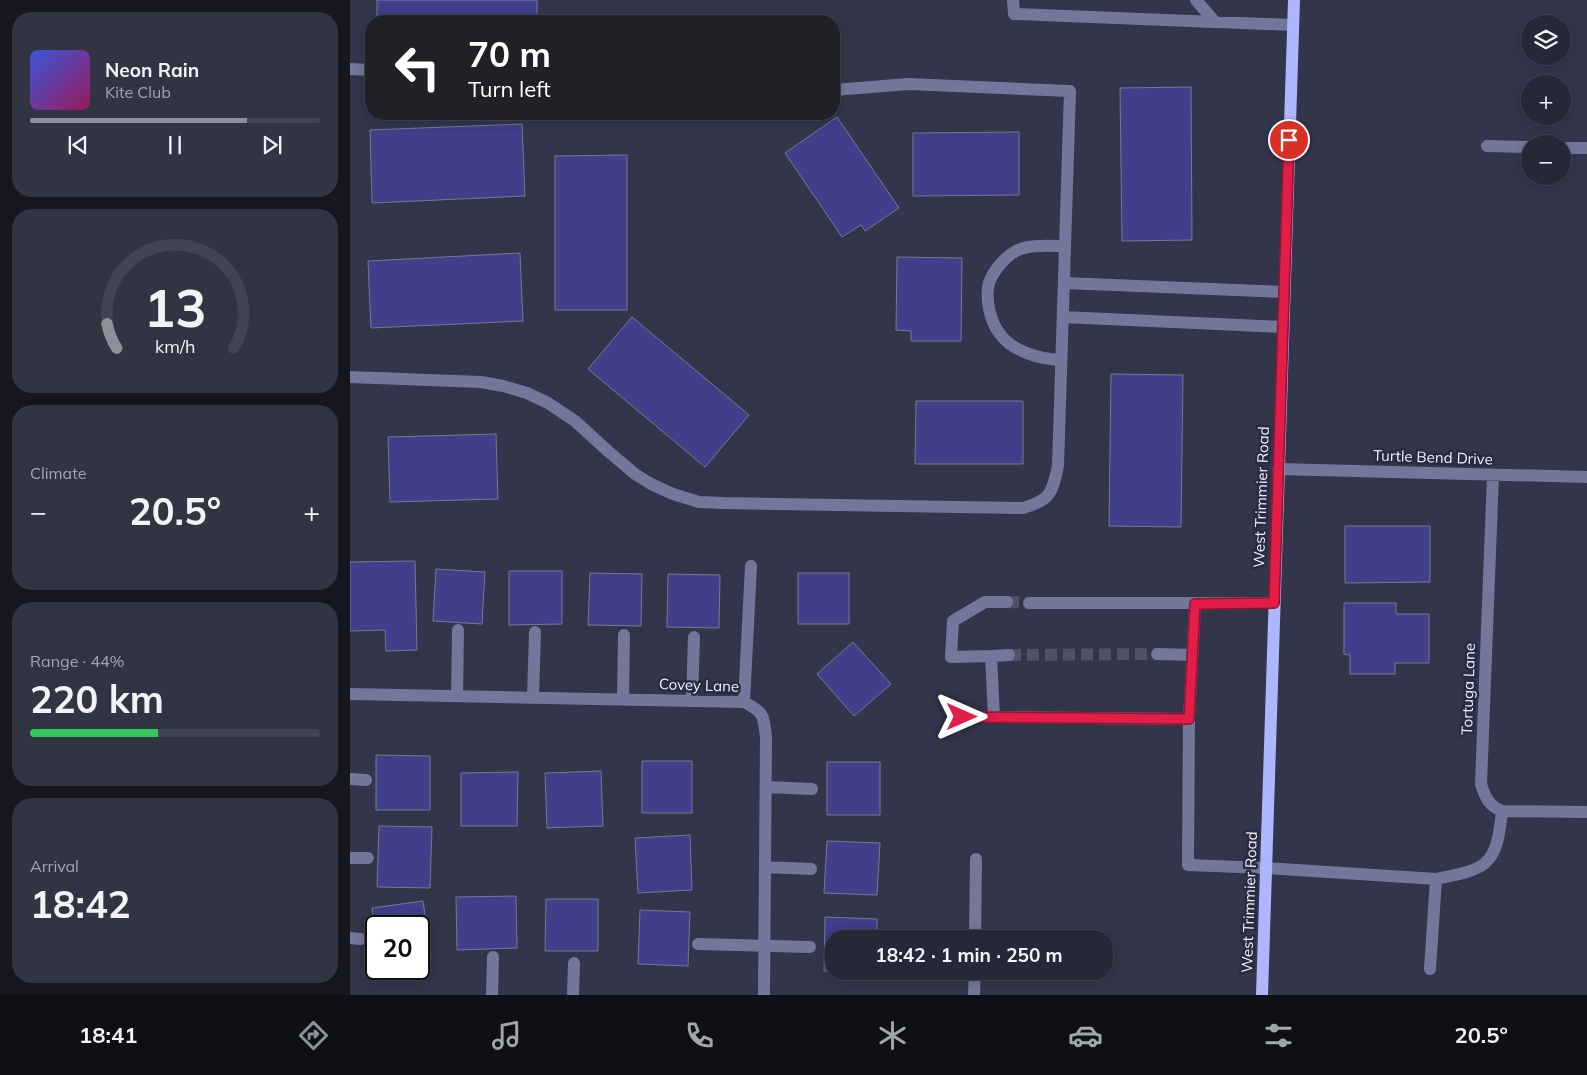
<!DOCTYPE html>
<html lang="en">
<head>
<meta charset="utf-8">
<style>
	:root { --surface:#262838; --page:#323443; --text:#f1f3f6; --muted:#a4a6ae; --line:#424453; --accent:#8c9099 }
	body { margin:0; font-family:Mulish,sans-serif; background:var(--page); color:var(--text); height:100vh; display:flex; flex-direction:column; font-size:19px; white-space:nowrap }
	* { box-sizing:border-box; margin:0 }
	p { font-size:16px; color:var(--muted) }
	.icon { flex:none; width:28px; height:28px; fill:none; stroke:currentColor; stroke-width:2; stroke-linecap:round; stroke-linejoin:round }
	.map { position:relative; flex:1; overflow:hidden }
	.sheet { display:flex; flex-direction:column; gap:12px; padding:12px; background:#15161f; width:350px }
	.sheet>* { flex:none }
	.banner { position:absolute; left:15px; top:15px; width:475px; height:105px; border-radius:20px; box-shadow:0 2px 12px #0003,0 0 0 1px var(--line); background:#202124; color:#fff; overflow:hidden }
	.fabs { position:absolute; left:1171px; top:15px; display:grid; gap:10px }
	.fabs a { display:grid; place-items:center; width:50px; height:50px; border-radius:50%; background:var(--surface); box-shadow:0 2px 12px #0003,0 0 0 1px var(--line); font-size:25px }
	.speed { position:absolute; left:15px; top:915px; display:flex; gap:10px; font-size:25px; font-weight:700; text-align:center }
	.speed>* { display:grid; place-content:center; width:65px; height:65px; border-radius:50%; background:var(--surface); box-shadow:0 2px 12px #0003,0 0 0 1px var(--line); line-height:1 }
	.speed .limit { border:2px solid #111; border-radius:8px; background:#fff; color:#111 }
	.pin { position:absolute; display:grid; place-items:center; width:42px; height:42px; color:#fff; margin:-21px; border:2px solid #fff; border-radius:50%; box-shadow:0 1px 5px #0007 }
	.me { position:absolute; width:55px; margin:-28px; rotate:90deg; stroke-linejoin:round; filter:drop-shadow(0 0 4px #0008) }
	.turn { display:flex; align-items:center; gap:18px; height:105px; padding:0 20px; font-size:22px }
	.turn .icon { width:65px; height:65px; stroke-width:2.5 }
	.turn b { display:block; font-size:35px; line-height:42px }
	.big { font-size:38px; font-weight:700; line-height:1.1 }
	.sheet .card { flex:1; display:flex; flex-direction:column; justify-content:center; gap:8px; min-width:0; padding:0 18px; border-radius:20px; background:var(--page) }
	.sheet .dial { align-items:center; gap:0 }
	.dial svg { height:130px; overflow:visible; fill:none; stroke:var(--line); stroke-width:7; stroke-linecap:round; text-anchor:middle }
	.dial text { fill:var(--text); stroke:none }
	.song { display:flex; align-items:center; gap:15px }
	.cover { width:60px; height:60px; border-radius:8px; background:linear-gradient(135deg,hsl(230 70% 55%),hsl(330 70% 35%)) }
	.played { height:5px; border-radius:2px; background:linear-gradient(90deg,var(--accent) 75%,var(--line) 75%) }
	.keys { display:flex; justify-content:space-around; direction:ltr }
	.heat { display:flex; justify-content:space-between; align-items:center; font-size:28px; direction:ltr }
	.charge { height:8px; border-radius:4px; background:linear-gradient(90deg,#34c759 44%,var(--line) 0) }
	.trip { position:absolute; left:475px; top:930px; width:288px; height:50px; border-radius:20px; background:var(--surface); box-shadow:0 2px 12px #0003,0 0 0 1px var(--line); font-weight:700; line-height:50px; text-align:center }
	.menu { display:flex; height:80px; justify-content:space-around; align-items:center; background:#0f1016; color:var(--muted) }
	.menu .icon { width:35px; height:35px }
	.menu .current { color:var(--accent) }
	.menu b { font-size:22px; color:var(--text) }
	main { display:flex; flex:1; min-height:0 }
	.map>svg:first-child { display:block }
	.building { fill:#3f3f8a; stroke:#767991 }
	.lines { fill:none; stroke-linecap:round; stroke-linejoin:round }
	.minor-tunnel { stroke:#4f5166; stroke-width:12; stroke-dasharray:12 6; stroke-linecap:butt }
	.minor { stroke:#73779b; stroke-width:12 }
	.major { stroke:#aeb6ff; stroke-width:12 }
	.route-casing { stroke:#92132f; stroke-width:12 }
	.route { stroke:#e11d48; stroke-width:9 }
	.labels { text-anchor:middle; dominant-baseline:central; stroke-width:5; stroke-linejoin:round; paint-order:stroke }
	.street-label { font-size:15px; fill:#eef0fe; stroke:#292b40 }
</style>
</head>
<body>
<main>
<section class="sheet">
<div class="card">
<div class="song"><i class="cover"></i><div><b>Neon Rain</b><p>Kite Club</p></div></div>
<div class="played"></div>
<div class="keys"><svg class="icon" aria-label="previous" viewBox="0 0 24 24"><path d="M18 5L8 12l10 7zM5 5v14"/></svg><svg class="icon" aria-label="pause" viewBox="0 0 24 24"><path d="M8 5v14M16 5v14"/></svg><svg class="icon" aria-label="next" viewBox="0 0 24 24"><path d="M6 5l10 7-10 7zM19 5v14"/></svg></div>
</div>
<div class="card dial"><svg viewBox="0 0 100 80">
<path d="M14 69A42 42 0 1 1 86 69"/>
<path d="M14 69A42 42 0 0 1 8 54" stroke="#8c9099"/>
<text x="50" y="56" font-size="32" font-weight="700">13</text>
<text x="50" y="72" font-size="11">km/h</text>
</svg></div>
<div class="card"><p>Climate</p>
<div class="heat"><a>−</a><b class="big">20.5°</b><a>+</a></div>
</div>
<div class="card"><p>Range · 44%</p><b class="big">220 km</b><div class="charge"></div></div>
<div class="card"><p>Arrival</p><b class="big">18:42</b></div>
</section>
<div class="map">
<svg width="1237" height="995" viewBox="0 0 1237 995">
	<rect width="100%" height="100%" fill="#33354b"/>
	<path class="building" d="M27,0H187V16L27,17Z
		M841,87L842,240L772,241L770,88Z
		M487,117L549,208L515,231L511,225L492,237L435,153Z
		M172,124L175,196L22,203L20,130Z
		M669,132V195L563,196V133Z
		M277,155V310H205V156Z
		M170,253L173,321L21,328L18,261Z
		M547,257L612,258L611,341H561V331L546,330Z
		M282,317L399,415L355,467L238,369Z
		M761,374L833,375L831,527L759,526Z
		M566,401H673V464H565Z
		M146,434L148,499L40,502L38,437Z
		M995,526H1080V582L995,583Z
		M65,561L67,650L36,651L35,630L0,631V562Z
		M86,569L135,572L132,624L83,621Z
		M159,571H212V624L159,625Z
		M240,573L292,574L291,626L238,625Z
		M448,573H499V624H448Z
		M318,574L370,575L369,628L317,627Z
		M994,603H1046V614H1079V663H1045V674H1000V655L994,654Z
		M503,642L541,684L504,716L467,674Z
		M26,755L80,756V810H26Z
		M292,761H342V813H292Z
		M477,762H530V815H477Z
		M251,771L253,826L197,828L195,773Z
		M168,772L167,826H111V773Z
		M29,826L82,827L80,888L27,887Z
		M340,835L342,890L288,893L285,838Z
		M477,841L530,843L527,895L474,893Z
		M166,896L167,948L107,950L106,897Z
		M196,899H248V951H195Z
		M73,901L81,956L69,958V926H26V936L22,908Z
		M290,910L340,912L338,966L288,964Z
		M475,917L527,919V939H484V971L526,972L474,971Z"/>
	<g class="lines">
		<path class="minor-tunnel" d="M657,602L679,603
			M659,655L807,654"/>
		<path class="minor" d="M663,0L664,14L943,25
			M846,0L865,22
			M0,69L21,70
			M1137,146L1180,147
			M1212,148H1237
			M714,283L934,292
			M713,317L933,327
			M711,360C690,359 663,352 650,334C640,322 635,298 639,283C643,271 655,257 666,251C678,244 701,246 715,246
			M0,377L131,382L153,386L177,393L198,403L225,421L259,452L285,474L301,484L323,494L349,502L373,503L673,508C701,500 702,493 708,466L720,91L558,84L484,90
			M928,469L1237,477
			M1143,475L1131,784C1135,797 1139,806 1152,811L1237,812
			M657,602H635L603,621L601,657L641,656L644,717L839,719L838,865L916,868L1086,879L1080,969
			M679,603H924
			M807,654L842,655
			M641,656L659,655
			M0,694L394,702C415,713 413,715 416,737L414,995
			M107,696L108,630
			M183,697L185,632
			M273,699L274,635
			M342,701L344,637
			M394,702L401,566
			M612,717H644
			M839,719L845,604
			M0,779L16,780
			M416,787L462,789
			M0,858H18
			M415,867L461,869
			M1086,879C1100,876 1129,872 1138,860C1149,848 1150,826 1152,811
			M0,938L11,939
			M625,939L626,859
			M348,944L460,947
			M142,995L143,957
			M223,995L224,963
			M624,995L625,971"/>
		<path class="major" d="M912,995L944,0"/>
	</g>
	<g class="lines">
		<defs>
			<path id="route" d="M612,717L839,719L845,604L924,603L939,140"/>
		</defs>
		<use href="#route" class="route-casing"/>
		<use href="#route" class="route"/>
	</g>
	<g class="labels">
		<g class="street-label">
			<text transform="translate(1083 457) rotate(2)">Turtle Bend Drive</text>
			<text transform="translate(911 497) rotate(-88)">West Trimmier Road</text>
			<text transform="translate(349 685) rotate(2)">Covey Lane</text>
			<text transform="translate(1118 689) rotate(-88)">Tortuga Lane</text>
			<text transform="translate(899 902) rotate(-88)">West Trimmier Road</text>
		</g>
	</g>
</svg>
<div class="fabs">
<a><svg class="icon" aria-label="layers" viewBox="0 0 24 24"><path d="M12 4l9 5-9 5-9-5zM3 14l9 5 9-5"/></svg></a>
<a>+</a>
<a>−</a>
</div>
<div class="speed"><div class="limit">20</div></div>
<div class="pin" style="left:939px;top:140px;background:#d93025"><svg class="icon" aria-label="arrive" viewBox="0 0 24 24"><path d="M6 21V4h12l-3 4 3 4H6"/></svg></div>
<svg class="me" style="left:612px;top:717px" viewBox="-20 -20 40 40"><path d="M0-17L14 15 0 8-14 15z" fill="#e11d48" stroke="#fff" stroke-width="4"/></svg>
<div class="trip">18:42 · 1 min · 250 m</div>
<div class="banner">
<div class="turn"><svg class="icon" aria-label="left" viewBox="0 0 24 24"><path d="M17 20v-9H6M10 6l-5 5 5 5"/></svg><div><b>70 m</b>Turn left</div></div>
</div>
</div>
</main>
<nav class="menu">
<b>18:41</b>
<svg class="icon current" aria-label="directions" viewBox="0 0 24 24"><path d="M12 3l9 9-9 9-9-9zM9 14v-3h6M13 9l2 2-2 2"/></svg>
<svg class="icon" aria-label="music" viewBox="0 0 24 24"><path d="M9 18V5l10-2v13"/><circle cx="6" cy="18" r="3"/><circle cx="16" cy="16" r="3"/></svg>
<svg class="icon" aria-label="phone" viewBox="0 0 24 24"><path d="M5 4h4l2 5-3 2q2 4 5 5l2-3 5 2v4C11 20 4 13 5 4z"/></svg>
<svg class="icon" aria-label="climate" viewBox="0 0 24 24"><path d="M12 3v18M4 7l16 10M4 17L20 7"/></svg>
<svg class="icon" aria-label="car" viewBox="0 0 24 24"><path d="M5 17H2v-5l4-1 3-4h7l3 4 3 1v5h-3M9 17h6M6 11h13"/><circle cx="7" cy="17" r="2"/><circle cx="17" cy="17" r="2"/></svg>
<svg class="icon" aria-label="filters" viewBox="0 0 24 24"><path d="M4 7h16M4 17h16"/><circle cx="9" cy="7" r="2"/><circle cx="15" cy="17" r="2"/></svg>
<b>20.5°</b>
</nav>
</body>
</html>
